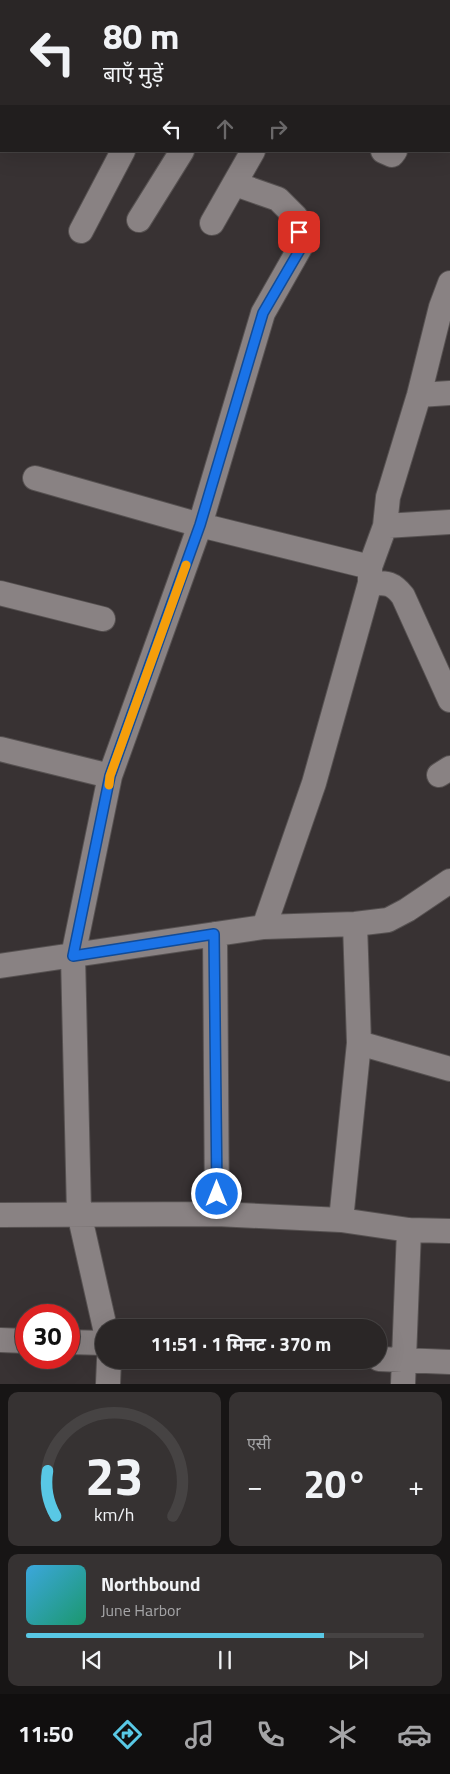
<!DOCTYPE html>
<html lang="hi">
<head>
<meta charset="utf-8">
<style>
	:root { --surface:#2a2626; --page:#363232; --text:#f1f3f6; --muted:#a5a5a7; --line:#464343; --accent:#59c8e5 }
	body { margin:0; font-family:"Titillium Web","Noto Sans Devanagari",sans-serif; background:var(--page); color:var(--text); height:100vh; display:flex; flex-direction:column; font-size:19px; white-space:nowrap }
	* { box-sizing:border-box; margin:0 }
	p { font-size:16px; color:var(--muted) }
	.icon { flex:none; width:28px; height:28px; fill:none; stroke:currentColor; stroke-width:2; stroke-linecap:round; stroke-linejoin:round }
	.map { position:relative; height:1384px; overflow:hidden }
	.details { display:flex; flex-direction:column; gap:8px; padding:8px; background:#171515; flex:1 }
	.details>* { flex:none }
	.hud { position:absolute; left:0px; top:0px; width:450px; height:152px; box-shadow:0 5px 20px #0002,0 0 0 1px var(--line); background:#2a2626; color:var(--text); overflow:hidden }
	.speed { position:absolute; left:15px; top:1304px; display:flex; gap:10px; font-size:25px; font-weight:700; text-align:center }
	.speed>* { display:grid; place-content:center; width:65px; height:65px; border-radius:50%; background:var(--surface); box-shadow:0 5px 20px #0002,0 0 0 1px var(--line); line-height:1 }
	.speed .limit { border:8px solid #d22; background:#fff; color:#111 }
	.pin { position:absolute; display:grid; place-items:center; width:42px; height:42px; color:#fff; margin:-21px; border-radius:10px; box-shadow:0 2px 8px #0006 }
	.me { position:absolute; width:55px; margin:-28px; rotate:0deg; stroke-linejoin:round; filter:drop-shadow(0 0 4px #0008) }
	.turn { display:flex; align-items:center; gap:18px; height:105px; padding:0 20px; font-size:22px }
	.turn .icon { width:65px; height:65px; stroke-width:2.5 }
	.turn b { display:block; font-size:35px; line-height:42px }
	.lanes { display:flex; align-items:center; height:48px; padding:0 20px; background:#0003; justify-content:center; gap:25px; direction:ltr }
	.lanes .off { opacity:.35 }
	.big { font-size:38px; font-weight:700; line-height:1.1 }
	.details .card { flex:1; display:flex; flex-direction:column; justify-content:center; gap:8px; min-width:0; padding:0 18px; border-radius:10px; background:var(--page) }
	.details .dial { align-items:center; gap:0 }
	.dial svg { height:130px; overflow:visible; fill:none; stroke:var(--line); stroke-width:7; stroke-linecap:round; text-anchor:middle }
	.dial text { fill:var(--text); stroke:none }
	.song { display:flex; align-items:center; gap:15px }
	.cover { width:60px; height:60px; border-radius:8px; background:linear-gradient(135deg,hsl(200 70% 55%),hsl(160 70% 35%)) }
	.played { height:5px; border-radius:2px; background:linear-gradient(90deg,var(--accent) 75%,var(--line) 75%) }
	.keys { display:flex; justify-content:space-around; direction:ltr }
	.heat { display:flex; justify-content:space-between; align-items:center; font-size:28px; direction:ltr }
	.details .tiles { flex:1; display:grid; gap:8px; grid-template-columns:1fr 1fr }
	.card:last-child { grid-column:span 2 }
	.trip { position:absolute; left:95px; top:1319px; width:292px; height:50px; border-radius:25px; background:var(--surface); box-shadow:0 5px 20px #0002,0 0 0 1px var(--line); font-weight:700; line-height:50px; text-align:center }
	.tabs { display:flex; height:80px; justify-content:space-around; align-items:center; background:#110f0f; color:var(--muted) }
	.tabs .icon { width:35px; height:35px }
	.tabs .on { color:var(--accent) }
	.tabs b { font-size:22px; color:var(--text) }
	.map>svg:first-child { display:block }
	.lines { fill:none; stroke-linecap:round; stroke-linejoin:round }
	.street-casing { stroke:#565151; stroke-width:26 }
	.street { stroke:#898283; stroke-width:24 }
	.route-casing { stroke:#114b97; stroke-width:12 }
	.route { stroke:#1a73e8; stroke-width:9 }
	.slow { stroke:#f59e0b; stroke-width:9 }
</style>
</head>
<body>
<div class="map">
<svg width="450" height="1384" viewBox="0 0 450 1384">
	<rect width="100%" height="100%" fill="#383233"/>
	<g class="lines">
		<defs>
			<path id="street" d="M40,1L41,0
				M269,1V0
				M449,48L450,46
				M0,74L1,72
				M383,151L392,155L395,151
				M139,220L182,151
				M212,223L253,151
				M81,231L123,151
				M419,395L450,393
				M35,478L200,525L370,567
				M385,526L450,522
				M370,583C386,583 392,582 403,596L450,700
				M0,593L103,619
				M0,749L110,776
				M439,775L450,768
				M264,927L314,783L370,583V567L385,526L388,497L419,395L441,307L450,283
				M215,934L217,1214
				M0,966L264,927L355,924L388,920L407,910L450,881
				M359,1043L450,1069
				M0,1215L217,1214L341,1220L409,1230L450,1231
				M341,1220L359,1043L355,924
				M105,1328L79,1213L73,956L110,776L200,525L263,313L301,246L296,217L278,199L235,184
				M0,1340L26,1341
				M69,1342L104,1343
				M379,1359L450,1362
				M108,1384L109,1360
				M403,1384L409,1230"/>
		</defs>
		<use href="#street" class="street-casing"/>
		<use href="#street" class="street"/>
	</g>
	<g class="lines">
		<defs>
			<path id="route" d="M217,1194L214,934L73,956L110,776L200,525L263,313L302,246L299,232"/>
		</defs>
		<use href="#route" class="route-casing"/>
		<use href="#route" class="route"/>
		<path class="slow" d="M109,785L110,776L186,565"/>
	</g>
</svg>
<div class="speed"><div class="limit">30</div></div>
<div class="pin" style="left:299px;top:232px;background:#d93025"><svg class="icon" aria-label="arrive" viewBox="0 0 24 24"><path d="M6 21V4h12l-3 4 3 4H6"/></svg></div>
<svg class="me" style="left:217px;top:1194px" viewBox="-20 -20 40 40"><circle r="17" fill="#1a73e8" stroke="#fff" stroke-width="3"/><path d="M0-11L8 9 0 5-8 9z" fill="#fff"/></svg>
<div class="trip">11:51 · 1 मिनट · 370 m</div>
<div class="hud">
<div class="turn"><svg class="icon" aria-label="left" viewBox="0 0 24 24"><path d="M17 20v-9H6M10 6l-5 5 5 5"/></svg><div><b>80 m</b>बाएँ मुड़ें</div></div>
<div class="lanes"><svg class="icon" aria-label="left" viewBox="0 0 24 24"><path d="M17 20v-9H6M10 6l-5 5 5 5"/></svg><svg class="icon off" aria-label="ahead" viewBox="0 0 24 24"><path d="M12 20V5M6 11l6-6 6 6"/></svg><svg class="icon off" aria-label="right" viewBox="0 0 24 24"><path d="M7 20v-9h11M14 6l5 5-5 5"/></svg></div>
</div>
</div>
<section class="details">
<div class="tiles">
<div class="card dial"><svg viewBox="0 0 100 80">
<path d="M14 69A42 42 0 1 1 86 69"/>
<path d="M14 69A42 42 0 0 1 9 41" stroke="#59c8e5"/>
<text x="50" y="56" font-size="32" font-weight="700">23</text>
<text x="50" y="72" font-size="11">km/h</text>
</svg></div>
<div class="card"><p>एसी</p>
<div class="heat"><a>−</a><b class="big">20°</b><a>+</a></div>
</div>
<div class="card">
<div class="song"><i class="cover"></i><div><b>Northbound</b><p>June Harbor</p></div></div>
<div class="played"></div>
<div class="keys"><svg class="icon" aria-label="previous" viewBox="0 0 24 24"><path d="M18 5L8 12l10 7zM5 5v14"/></svg><svg class="icon" aria-label="pause" viewBox="0 0 24 24"><path d="M8 5v14M16 5v14"/></svg><svg class="icon" aria-label="next" viewBox="0 0 24 24"><path d="M6 5l10 7-10 7zM19 5v14"/></svg></div>
</div>
</div>
</section>
<nav class="tabs">
<b>11:50</b>
<svg class="icon on" aria-label="directions" viewBox="0 0 24 24"><path d="M12 3l9 9-9 9-9-9zM9 14v-3h6M13 9l2 2-2 2"/></svg>
<svg class="icon" aria-label="music" viewBox="0 0 24 24"><path d="M9 18V5l10-2v13"/><circle cx="6" cy="18" r="3"/><circle cx="16" cy="16" r="3"/></svg>
<svg class="icon" aria-label="phone" viewBox="0 0 24 24"><path d="M5 4h4l2 5-3 2q2 4 5 5l2-3 5 2v4C11 20 4 13 5 4z"/></svg>
<svg class="icon" aria-label="climate" viewBox="0 0 24 24"><path d="M12 3v18M4 7l16 10M4 17L20 7"/></svg>
<svg class="icon" aria-label="car" viewBox="0 0 24 24"><path d="M5 17H2v-5l4-1 3-4h7l3 4 3 1v5h-3M9 17h6M6 11h13"/><circle cx="7" cy="17" r="2"/><circle cx="17" cy="17" r="2"/></svg>
</nav>
</body>
</html>
